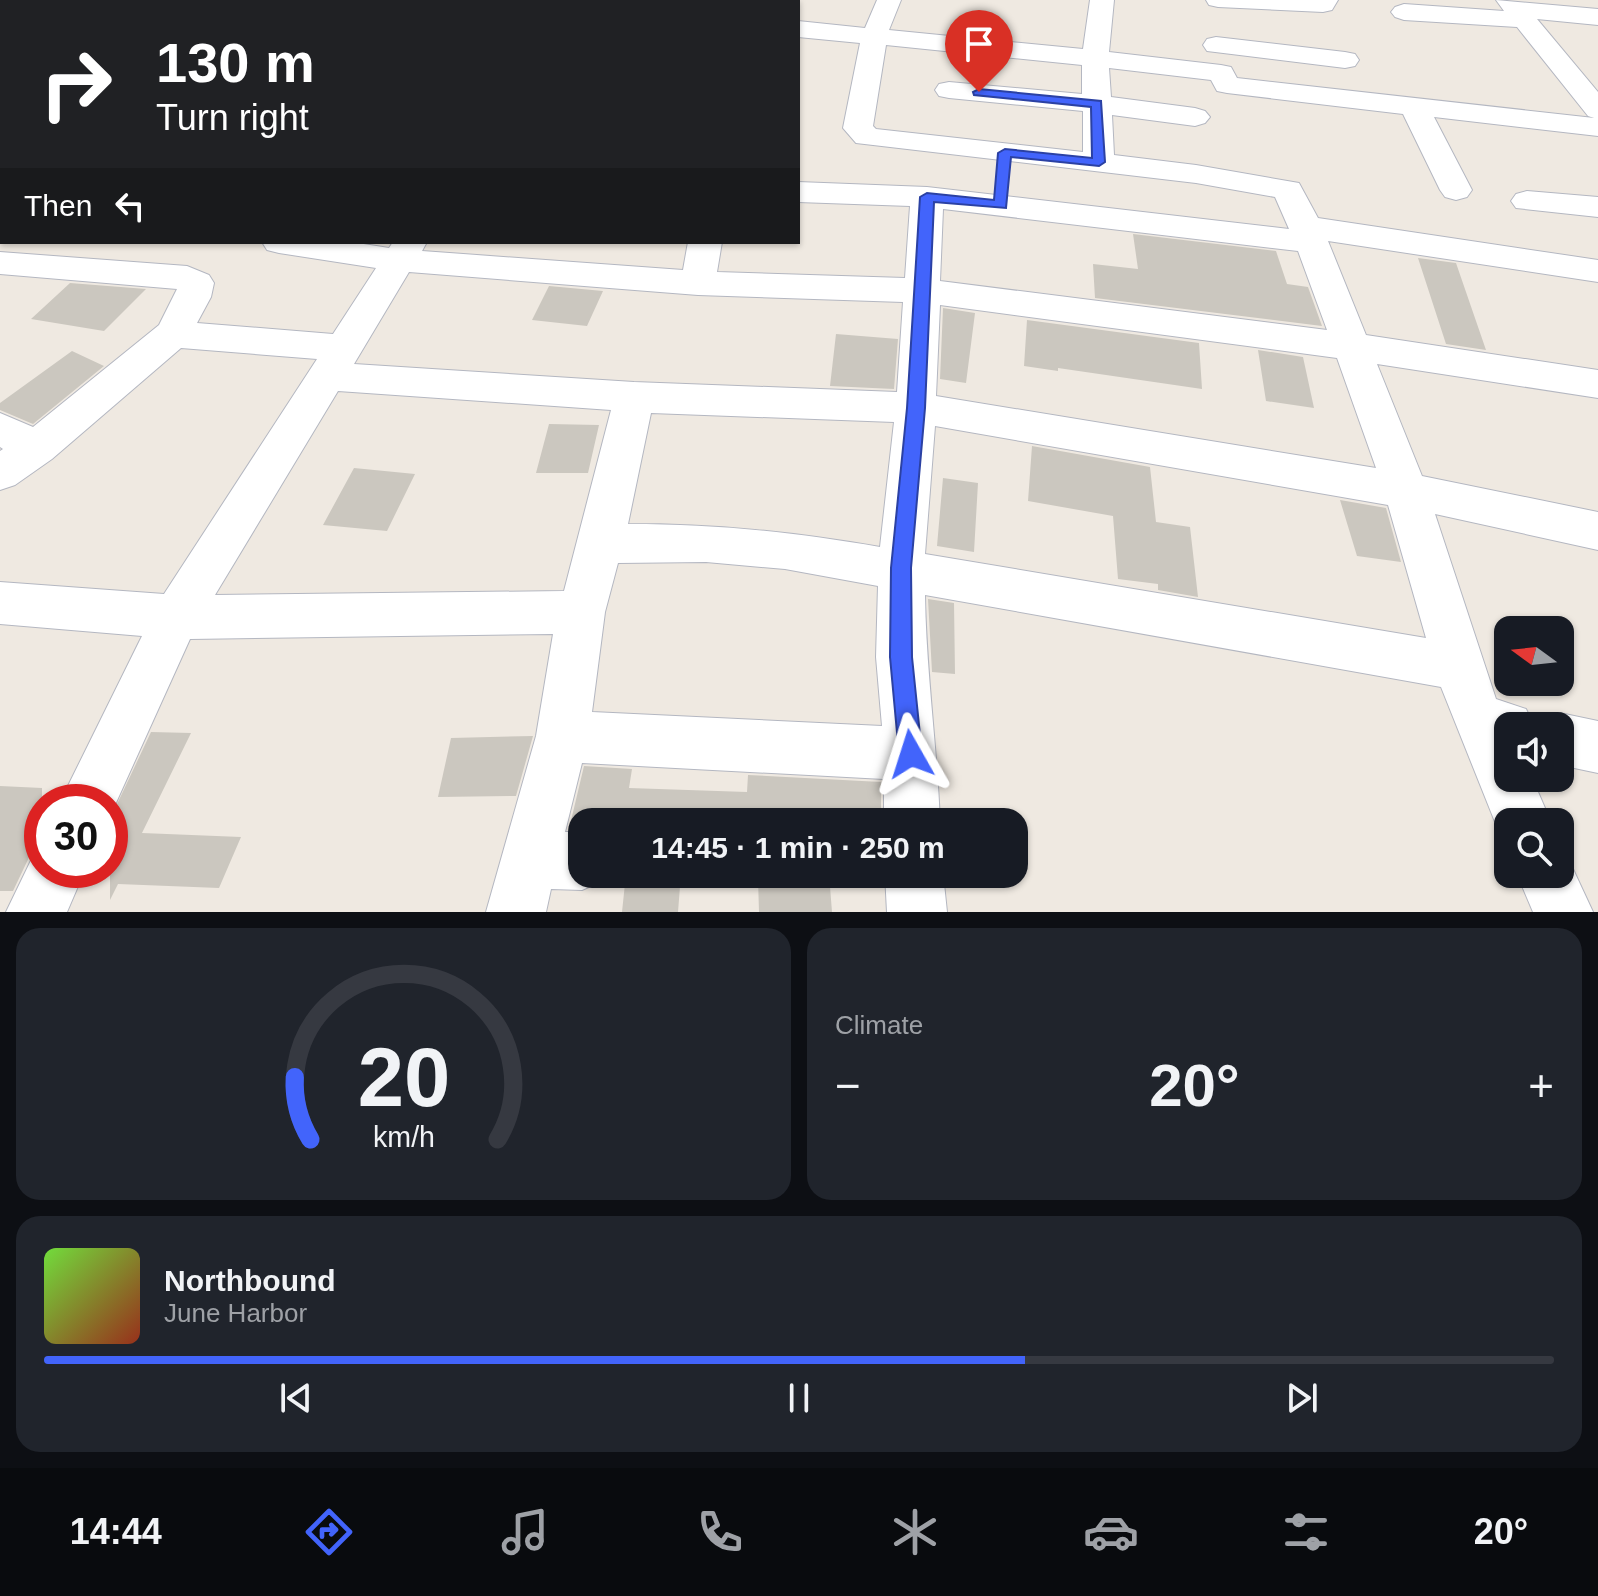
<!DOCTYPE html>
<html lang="en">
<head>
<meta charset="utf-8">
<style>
	:root { --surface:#171b24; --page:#20242c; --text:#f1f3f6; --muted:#9ea1a6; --line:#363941; --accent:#4264fb }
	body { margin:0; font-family:Helvetica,sans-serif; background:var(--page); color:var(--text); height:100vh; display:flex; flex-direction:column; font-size:30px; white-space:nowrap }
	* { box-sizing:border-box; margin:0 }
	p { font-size:26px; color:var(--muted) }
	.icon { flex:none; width:44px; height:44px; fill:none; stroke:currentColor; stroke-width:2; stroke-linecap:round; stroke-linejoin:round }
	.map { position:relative; height:912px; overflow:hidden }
	.details { display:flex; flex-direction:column; gap:16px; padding:16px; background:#0d0f14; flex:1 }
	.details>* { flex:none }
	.banner { position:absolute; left:0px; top:0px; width:800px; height:244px; box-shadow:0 2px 6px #0004; background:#202124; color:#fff; overflow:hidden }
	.needle { width:52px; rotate:285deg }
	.buttons { position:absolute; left:1494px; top:616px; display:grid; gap:16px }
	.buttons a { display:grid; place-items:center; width:80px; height:80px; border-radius:16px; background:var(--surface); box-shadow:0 2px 6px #0004; font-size:40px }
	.speed { position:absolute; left:24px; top:784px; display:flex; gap:16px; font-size:40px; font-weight:700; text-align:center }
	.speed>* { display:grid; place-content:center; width:104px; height:104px; border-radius:50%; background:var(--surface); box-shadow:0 2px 6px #0004; line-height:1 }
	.speed .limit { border:12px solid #d22; background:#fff; color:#111 }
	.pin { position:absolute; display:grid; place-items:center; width:68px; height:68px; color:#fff; margin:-82px -34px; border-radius:50% 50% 50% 0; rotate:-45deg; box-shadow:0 0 8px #0007 }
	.pin .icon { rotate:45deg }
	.me { position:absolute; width:88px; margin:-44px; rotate:354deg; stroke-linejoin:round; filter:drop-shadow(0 0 6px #0008) }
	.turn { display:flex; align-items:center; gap:28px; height:168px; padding:0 24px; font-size:36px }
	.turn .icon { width:104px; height:104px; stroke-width:2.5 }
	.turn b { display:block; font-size:56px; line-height:68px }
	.then { display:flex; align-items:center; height:76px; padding:0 24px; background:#0003; gap:16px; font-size:30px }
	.big { font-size:60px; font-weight:800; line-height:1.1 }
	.details .card { flex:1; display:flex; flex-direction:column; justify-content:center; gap:12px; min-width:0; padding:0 28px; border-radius:24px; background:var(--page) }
	.details .dial { align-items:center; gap:0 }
	.dial svg { height:208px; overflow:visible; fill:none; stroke:var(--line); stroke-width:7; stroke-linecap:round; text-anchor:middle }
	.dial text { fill:var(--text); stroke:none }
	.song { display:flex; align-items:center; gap:24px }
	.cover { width:96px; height:96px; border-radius:12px; background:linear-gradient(135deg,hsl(100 70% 55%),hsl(10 70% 35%)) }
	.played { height:8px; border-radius:4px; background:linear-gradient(90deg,var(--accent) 65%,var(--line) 65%) }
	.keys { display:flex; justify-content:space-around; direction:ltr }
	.heat { display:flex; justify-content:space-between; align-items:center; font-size:44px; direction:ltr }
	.details .tiles { flex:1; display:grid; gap:16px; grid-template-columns:1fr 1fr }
	.card:last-child { grid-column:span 2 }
	.trip { position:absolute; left:568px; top:808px; width:460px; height:80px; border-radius:24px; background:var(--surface); box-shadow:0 2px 6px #0004; font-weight:800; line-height:80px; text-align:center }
	.dock { display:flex; height:128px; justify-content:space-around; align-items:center; background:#090b0e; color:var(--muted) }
	.dock .icon { width:56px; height:56px }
	.dock .current { color:var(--accent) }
	.dock b { font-size:36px; color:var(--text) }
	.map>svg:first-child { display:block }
	.building { fill:#cbc7bf }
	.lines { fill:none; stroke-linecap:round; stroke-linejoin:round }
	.minor-casing { stroke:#b4b7c1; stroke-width:2 }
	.minor { fill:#fff; fill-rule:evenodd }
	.route { fill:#4264fb; stroke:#2b41a3; stroke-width:2 }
</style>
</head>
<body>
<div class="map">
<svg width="1598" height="912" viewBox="0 0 1598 912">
	<rect width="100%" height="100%" fill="#efe9e1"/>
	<path class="building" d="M1133,234L1276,251L1287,284L1308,287L1322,326L1095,298L1093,264L1138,269Z
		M1418,258L1456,263L1486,350L1446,344Z
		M70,283L146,289L104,331L31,319Z
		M549,286L603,291L587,326L532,320Z
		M943,308L975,313L966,383L940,379Z
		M1027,320L1199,343L1202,389L1058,368V371L1024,366Z
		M836,334L898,339L894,389L830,386Z
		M1258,350L1303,357L1314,408L1266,401Z
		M72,351L104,366L33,424L0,410V403Z
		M549,424L599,425L588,473H536Z
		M1032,446L1150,467L1156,522L1190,527L1198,597L1158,590V584L1118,579L1113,516L1028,501Z
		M354,468L415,474L387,531L323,525Z
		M943,478L978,483L974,552L937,546Z
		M1340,500L1386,508L1401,562L1357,556Z
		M928,599L954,603L955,674L932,672Z
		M151,732L191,733L142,833L241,837L219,888L118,884L110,900V819Z
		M533,736L516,796L438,797L451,738Z
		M584,766L632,769L629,788L747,792L748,775L881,782V822H582V829H569Z
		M0,786L42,788V844L33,849L13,891H0Z
		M626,874H681L678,912H622Z
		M829,874L832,912H759L758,879Z"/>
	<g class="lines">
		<defs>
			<path id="minor" d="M765,0H789V2H765Z
				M877,0H901L889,30L1083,49L1090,0H1114L1109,52L1221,65L1231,67L1237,78L1594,118L1588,116L1517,27L1404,20L1395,17L1391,12L1395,7L1404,4L1504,11L1496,0L1598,9V25L1537,19L1598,92V136L1434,117L1472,190L1467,197L1456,200L1445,197L1440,190L1403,114L1227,93L1217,91L1211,80L1109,68L1111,97L1195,108L1205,111L1210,117L1205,123L1195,126L1112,115L1114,155L1196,165L1299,183L1318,218L1598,260V282L1328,241L1366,335L1598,370V398L1377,364L1422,476L1598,512V550L1435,514L1496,699L1526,709L1534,726H1508V778H1532L1551,822H1508V844L1503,842L1441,687L925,595C926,671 937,746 940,822H884V779L582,763L565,832H582V874H605L602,881L582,890L551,889L546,912H486L536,736L553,634L190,639L110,816V802H60L142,636L0,624V582L164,594L317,359L181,348L52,459L15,485L0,490V451L3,449L0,447V413L33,427L159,325L177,289L0,274V252L187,266L209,275L214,283L211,297L197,323L333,334L376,268L279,253L267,250L262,242H351L389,248L393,242H427L422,251L683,270L688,242H722L717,272L905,278L910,206L798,202V182L927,187L1289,229L1275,197L1196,183L856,143L843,128L860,43L798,37V21L865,28ZM886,45L1082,65V94L949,82L939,84L935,90L939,96L949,98L1083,111V152L876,129L873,126ZM943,209L1298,251L1327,330L940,281ZM409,272L698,295L903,302L897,392L634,382L354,364ZM940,305L1337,358L1376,468L936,396ZM338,391L611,410L564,591L215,595ZM651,413L894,422L880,547C793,532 717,524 628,524ZM935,426L1388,505L1426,638L925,554ZM706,562L785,569L878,586L876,657L882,726L592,712L605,612L618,563Z
				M1206,0H1338L1332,10L1323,12L1218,7L1209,5Z
				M1216,37L1345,52L1355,54L1359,60L1355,66L1345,68L1207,51L1203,45L1207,39Z
				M1527,191L1598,197V217L1516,208L1511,201L1516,194Z
				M1560,713L1598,721V773L1560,765V726H1539L1541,721Z
				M42,847V870H85L67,912H6L36,850Z
				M1560,851L1566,854L1593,912H1533L1517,874H1560Z
				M885,874H943L947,912H887Z"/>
		</defs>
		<use href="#minor" class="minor-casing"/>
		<use href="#minor" class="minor"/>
	</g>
	<path class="route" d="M979,89L1101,101L1105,162L1099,166L1011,157L1006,208L934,202L925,408L911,568L912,657L922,754L919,762L911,765L902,762L899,754L890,657L891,568L907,408L920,197L927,193L994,200L998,153L1005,149L1092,158L1091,107L974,95L973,92Z"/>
</svg>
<div class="buttons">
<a><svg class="needle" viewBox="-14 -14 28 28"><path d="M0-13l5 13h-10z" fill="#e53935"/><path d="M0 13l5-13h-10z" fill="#9ea1a6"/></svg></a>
<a><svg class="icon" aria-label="sound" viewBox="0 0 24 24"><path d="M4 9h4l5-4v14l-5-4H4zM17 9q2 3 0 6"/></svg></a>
<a><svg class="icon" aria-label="search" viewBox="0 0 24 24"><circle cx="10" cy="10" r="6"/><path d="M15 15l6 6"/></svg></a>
</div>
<div class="speed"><div class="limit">30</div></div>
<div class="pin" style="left:979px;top:92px;background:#d93025"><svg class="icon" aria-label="arrive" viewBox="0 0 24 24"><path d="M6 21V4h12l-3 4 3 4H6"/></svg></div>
<svg class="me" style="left:911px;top:754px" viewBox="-20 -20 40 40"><path d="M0-17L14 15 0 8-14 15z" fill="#4264fb" stroke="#fff" stroke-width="4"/></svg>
<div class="trip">14:45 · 1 min · 250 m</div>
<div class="banner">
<div class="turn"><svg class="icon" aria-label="right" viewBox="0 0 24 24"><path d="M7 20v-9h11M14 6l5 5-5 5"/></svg><div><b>130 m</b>Turn right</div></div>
<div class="then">Then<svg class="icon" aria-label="left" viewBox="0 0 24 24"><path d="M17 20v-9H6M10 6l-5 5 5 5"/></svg></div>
</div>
</div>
<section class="details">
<div class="tiles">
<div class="card dial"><svg viewBox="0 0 100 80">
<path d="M14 69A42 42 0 1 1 86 69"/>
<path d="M14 69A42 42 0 0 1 8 45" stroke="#4264fb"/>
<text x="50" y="56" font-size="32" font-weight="700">20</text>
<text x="50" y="72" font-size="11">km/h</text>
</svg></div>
<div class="card"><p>Climate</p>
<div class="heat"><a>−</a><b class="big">20°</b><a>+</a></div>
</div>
<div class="card">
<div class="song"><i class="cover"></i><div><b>Northbound</b><p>June Harbor</p></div></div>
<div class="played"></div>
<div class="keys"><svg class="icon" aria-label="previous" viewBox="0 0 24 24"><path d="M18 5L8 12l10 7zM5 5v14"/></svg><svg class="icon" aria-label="pause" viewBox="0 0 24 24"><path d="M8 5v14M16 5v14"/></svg><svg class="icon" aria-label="next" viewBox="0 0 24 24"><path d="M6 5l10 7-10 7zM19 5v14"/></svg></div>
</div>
</div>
</section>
<nav class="dock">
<b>14:44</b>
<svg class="icon current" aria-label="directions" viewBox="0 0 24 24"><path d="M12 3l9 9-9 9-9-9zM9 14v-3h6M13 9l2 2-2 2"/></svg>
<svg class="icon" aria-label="music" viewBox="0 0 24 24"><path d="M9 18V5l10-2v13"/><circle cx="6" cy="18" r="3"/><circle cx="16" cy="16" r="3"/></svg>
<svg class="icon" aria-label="phone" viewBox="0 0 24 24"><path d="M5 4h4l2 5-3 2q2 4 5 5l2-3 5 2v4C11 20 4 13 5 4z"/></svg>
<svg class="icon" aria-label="climate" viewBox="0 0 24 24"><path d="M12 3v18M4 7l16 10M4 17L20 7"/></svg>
<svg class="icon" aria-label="car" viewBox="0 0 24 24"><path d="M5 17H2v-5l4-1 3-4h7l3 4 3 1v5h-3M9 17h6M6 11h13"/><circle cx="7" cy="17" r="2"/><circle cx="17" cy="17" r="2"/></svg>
<svg class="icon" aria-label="filters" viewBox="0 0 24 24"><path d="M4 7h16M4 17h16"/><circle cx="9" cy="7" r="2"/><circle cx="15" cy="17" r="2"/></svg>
<b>20°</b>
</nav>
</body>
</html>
